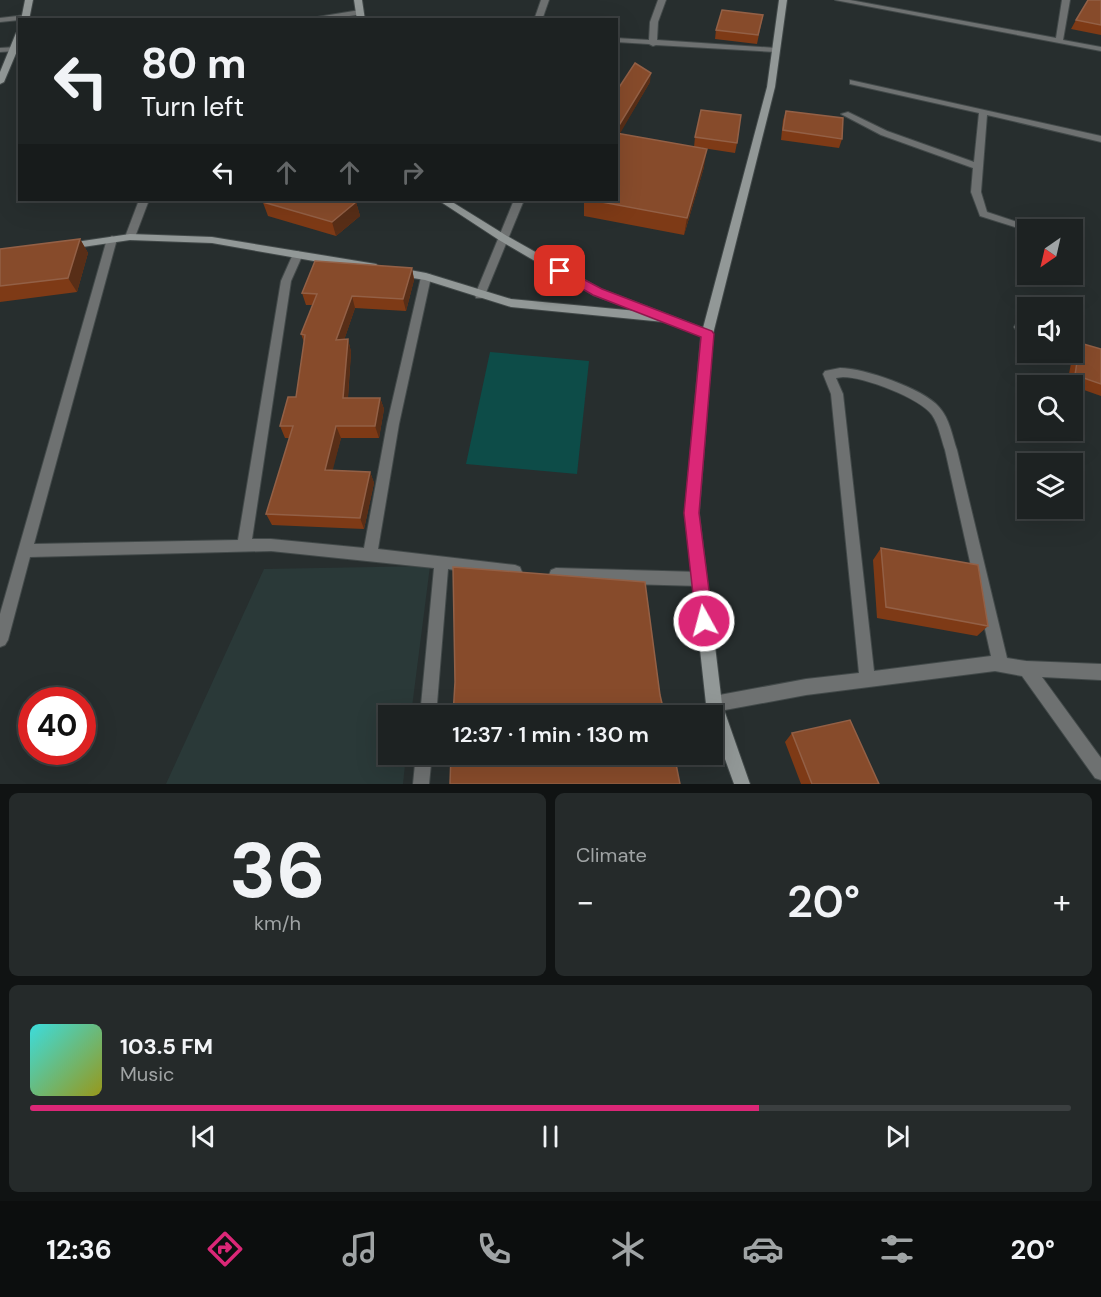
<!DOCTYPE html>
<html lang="en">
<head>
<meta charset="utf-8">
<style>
	:root { --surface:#1d2222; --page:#252a2a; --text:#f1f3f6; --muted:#a0a4a5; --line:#3b3f40; --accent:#db2777 }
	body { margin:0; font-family:"DM Sans",sans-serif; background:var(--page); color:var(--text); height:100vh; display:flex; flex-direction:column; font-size:22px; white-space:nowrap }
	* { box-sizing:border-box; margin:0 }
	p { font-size:20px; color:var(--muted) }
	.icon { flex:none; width:33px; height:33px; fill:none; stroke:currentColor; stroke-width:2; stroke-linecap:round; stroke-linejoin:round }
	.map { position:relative; height:784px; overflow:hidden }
	.details { display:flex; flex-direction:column; gap:9px; padding:9px; background:#101313; flex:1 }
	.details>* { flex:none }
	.hud { position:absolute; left:18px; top:18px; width:600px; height:183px; border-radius:0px; box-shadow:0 6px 24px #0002,0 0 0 2px var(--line); background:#1d2222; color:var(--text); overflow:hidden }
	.needle { width:39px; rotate:214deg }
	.fabs { position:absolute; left:1017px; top:219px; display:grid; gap:12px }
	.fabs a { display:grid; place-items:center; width:66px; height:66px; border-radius:0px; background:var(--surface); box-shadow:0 6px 24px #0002,0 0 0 2px var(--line); font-size:30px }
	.speed { position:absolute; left:18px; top:687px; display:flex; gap:12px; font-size:30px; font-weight:700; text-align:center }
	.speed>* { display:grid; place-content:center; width:78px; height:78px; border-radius:50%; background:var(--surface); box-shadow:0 6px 24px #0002,0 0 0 2px var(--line); line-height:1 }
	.speed .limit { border:9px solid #d22; background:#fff; color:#111 }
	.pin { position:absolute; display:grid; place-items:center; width:51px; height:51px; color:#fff; margin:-26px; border-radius:12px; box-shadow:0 3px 9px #0006 }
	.me { position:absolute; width:66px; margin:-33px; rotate:353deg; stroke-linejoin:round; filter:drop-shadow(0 0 4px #0008) }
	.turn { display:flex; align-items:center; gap:21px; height:126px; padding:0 24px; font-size:27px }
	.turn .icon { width:78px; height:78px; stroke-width:2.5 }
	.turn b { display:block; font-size:42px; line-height:51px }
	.lanes { display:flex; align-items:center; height:57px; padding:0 24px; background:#0003; justify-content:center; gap:30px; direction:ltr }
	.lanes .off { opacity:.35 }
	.big { font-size:45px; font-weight:600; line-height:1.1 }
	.details .widget { flex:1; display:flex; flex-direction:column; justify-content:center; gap:9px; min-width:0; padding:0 21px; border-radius:9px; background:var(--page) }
	.details .dial { align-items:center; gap:0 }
	.dial b { font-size:78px; line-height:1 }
	.song { display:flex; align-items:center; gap:18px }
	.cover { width:72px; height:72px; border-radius:9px; background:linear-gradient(135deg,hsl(180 70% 55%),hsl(60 70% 35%)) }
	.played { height:6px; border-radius:3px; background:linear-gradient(90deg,var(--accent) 70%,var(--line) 70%) }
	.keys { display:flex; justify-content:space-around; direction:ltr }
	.heat { display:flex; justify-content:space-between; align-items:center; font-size:33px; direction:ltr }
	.details .tiles { flex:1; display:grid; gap:9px; grid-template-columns:1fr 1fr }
	.widget:last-child { grid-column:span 2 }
	.trip { position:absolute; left:378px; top:705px; width:345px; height:60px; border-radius:0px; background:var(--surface); box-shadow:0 6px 24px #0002,0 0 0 2px var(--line); font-weight:600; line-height:60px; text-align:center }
	.tab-bar { display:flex; height:96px; justify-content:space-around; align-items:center; background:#0c0e0e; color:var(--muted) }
	.tab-bar .icon { width:42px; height:42px }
	.tab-bar .selected { color:var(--accent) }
	.tab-bar b { font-size:27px; color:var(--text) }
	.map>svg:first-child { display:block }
	.built { fill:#2a3938 }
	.green { fill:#0d4c48 }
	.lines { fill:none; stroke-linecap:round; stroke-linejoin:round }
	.street-casing { stroke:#424949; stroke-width:2 }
	.secondary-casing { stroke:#424949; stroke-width:2 }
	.street { fill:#6e7171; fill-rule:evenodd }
	.secondary { fill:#929897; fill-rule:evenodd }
	.wall { fill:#7e3a16 }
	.shaded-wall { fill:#582e17 }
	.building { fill:#874b2b; stroke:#936046; stroke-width:1.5 }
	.route { fill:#db2777; stroke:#8e194d; stroke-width:1.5 }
</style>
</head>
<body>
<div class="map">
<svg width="1101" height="784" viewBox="0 0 1101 784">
	<rect width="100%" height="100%" fill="#272e2e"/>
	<path class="built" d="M430,566L411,715L388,716V754L406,755L403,784H166L264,569Z"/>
	<path class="green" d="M490,352L589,361L577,474L466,464Z"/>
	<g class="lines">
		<defs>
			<path id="street" d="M541,0H549L542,20H534Z
				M658,0H666L658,22L657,40L776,48L780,50L776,52L656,45L653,46L649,44L616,42V38L649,40L650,22Z
				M835,0H850L1056,38L1062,0H1070L1063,40L1101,47V51Z
				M360,10H363V14L322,20H299Z
				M26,15L30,17L29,19L0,22V18Z
				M16,47V51L0,52V48Z
				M850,80L1101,136V142L987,115L981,192L987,212L1041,230L1028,231L980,216L971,192L973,168L881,135L841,114L848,112L887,131L974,162L979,113L850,84Z
				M139,200H149L135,237L134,239H126L125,237Z
				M514,200H524L485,295L484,298H476L475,295Z
				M112,236L117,239L34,544L238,540L281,281L293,254L298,251L303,254L291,281L252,539H271L364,548L387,424L421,277L422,274H430L431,277L399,424L378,549L515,565L520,567L522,572L520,577L515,579L448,569L436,716H420L434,568L271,551L30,557L8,640L5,645L0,647V614L107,239Z
				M1020,323L1028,325V333L1016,330L1014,327L1016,324Z
				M1072,341L1101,351V359L1072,350Z
				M840,368C864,368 924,389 939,407C950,419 952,436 957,450L1007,658L1026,661L1101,664V680L1042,677L1101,758V780L1095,778L1022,676L995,671L806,695L714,712L708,710L706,704L708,698L714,696L806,679L859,673L831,394L823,374L825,371ZM843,377C864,377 920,398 932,415C939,425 941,439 945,450L991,656L874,671L843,394L836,378Z
				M556,568L699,572L704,574L706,579L704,584L699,586L556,582L551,580L549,575L551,570Z
				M416,754H432L429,784H413Z"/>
			<path id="secondary" d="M25,0H33L29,20H21Z
				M354,0H362L365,20H357Z
				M779,0H787L775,87L713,334L699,513L722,704L750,784H734L712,723V716H710L706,704L685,513L701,336L664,322L511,307L425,280L395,275L394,272L399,268L426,273L511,299L637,311L593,295L499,240L438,200H449L507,236L601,289L703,328L767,87Z
				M20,31V44L4,82L0,84V72L16,33Z
				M130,234L212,237L376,264L381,268L376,272L212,243L130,240L69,249L64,246L69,243Z"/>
		</defs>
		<use href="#street" class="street-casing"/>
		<use href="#secondary" class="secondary-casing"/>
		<use href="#street" class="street"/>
		<use href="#secondary" class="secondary"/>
	</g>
	<path class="wall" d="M1101,0V35L1071,29L1076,20Z
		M763,15L757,44L715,39L716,30Z
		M650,82L619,134L694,147L695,137L737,143L735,153L696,147L704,167L684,235L584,216V200H616V92Z
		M786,111L842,139L839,148L781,140L783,120Z
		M262,200L356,202L360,216L336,236L268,216Z
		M80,239L88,253L77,292L0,302V249Z
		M412,268L414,280L406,311L355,308L344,340L348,339L351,352L348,398H380L384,409L379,438H341L332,470L370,472L374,483L364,529L272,525L266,514L290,438H285L280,426L296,397L304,342L301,334L313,305H306L302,293Z
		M1080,343L1101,349V396L1067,384L1073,353Z
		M881,548L988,626L977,636L877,618L873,560Z
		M792,733L879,784H801L785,742Z"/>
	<path class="shaded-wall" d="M651,73L650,82L618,137V127Z
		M707,149L704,167L684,235L687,218Z
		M356,202L360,216L336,236L332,222Z
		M80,239L88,253L77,292L68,278Z
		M412,268L414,280L406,311L403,299Z
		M352,296L355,308L340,352L336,340Z
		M348,339L351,352L347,409L343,398Z
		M380,398L384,409L379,438L375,426Z
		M336,426L341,438L330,481L325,470Z
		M370,472L374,483L364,529L360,518Z"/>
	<path class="building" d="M1088,0H1101V25L1076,20Z
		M722,10L763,15L758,35L716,30Z
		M635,63L651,73L618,127H616V92Z
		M701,110L741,115L737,143L695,137Z
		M786,111L843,118L842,139L783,130Z
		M616,133L707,149L687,218L591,200H616Z
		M262,200H351L356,202L332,222L263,202Z
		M80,239L68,278L0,286V249Z
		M315,261L412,268L403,299L352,296L336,340L348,339L343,398H380L375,426H336L325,470L370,472L360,518L266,514L293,426H280L288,397H296L305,335L301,334L317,294L302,293Z
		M1080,343L1101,349V384L1075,375Z
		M881,548L978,565L988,626L886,607Z
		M453,567L645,582L660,695L665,716H453L455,682Z
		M850,720L879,784H812L792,733Z
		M451,754H674L680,784H450Z"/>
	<path class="route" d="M560,267L602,289L712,331L714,334L699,513L713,621L710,626L704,629L698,626L696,621L684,513L701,337L593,295L555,273V268Z"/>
</svg>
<div class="fabs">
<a><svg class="needle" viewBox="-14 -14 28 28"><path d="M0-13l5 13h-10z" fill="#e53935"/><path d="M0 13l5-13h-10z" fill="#a0a4a5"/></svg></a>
<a><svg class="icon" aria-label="sound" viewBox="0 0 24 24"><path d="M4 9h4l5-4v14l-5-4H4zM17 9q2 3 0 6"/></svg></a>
<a><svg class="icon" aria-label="search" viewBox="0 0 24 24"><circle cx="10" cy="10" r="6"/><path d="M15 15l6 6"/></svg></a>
<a><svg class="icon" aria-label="layers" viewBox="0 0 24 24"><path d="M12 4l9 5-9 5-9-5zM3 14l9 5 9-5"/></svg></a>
</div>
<div class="speed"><div class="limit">40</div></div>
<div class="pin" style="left:560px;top:271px;background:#d93025"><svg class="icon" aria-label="arrive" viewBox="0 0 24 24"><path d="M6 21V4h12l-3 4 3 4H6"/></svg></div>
<svg class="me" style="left:704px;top:621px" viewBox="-20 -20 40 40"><circle r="17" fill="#db2777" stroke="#fff" stroke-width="3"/><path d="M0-11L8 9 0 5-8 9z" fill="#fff"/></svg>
<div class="trip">12:37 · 1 min · 130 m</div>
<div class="hud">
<div class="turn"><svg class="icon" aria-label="left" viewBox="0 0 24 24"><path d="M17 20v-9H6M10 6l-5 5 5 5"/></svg><div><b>80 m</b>Turn left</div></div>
<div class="lanes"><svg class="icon" aria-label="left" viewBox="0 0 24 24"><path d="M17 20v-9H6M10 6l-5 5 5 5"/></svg><svg class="icon off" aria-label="ahead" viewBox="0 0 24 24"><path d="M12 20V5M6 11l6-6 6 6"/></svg><svg class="icon off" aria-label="ahead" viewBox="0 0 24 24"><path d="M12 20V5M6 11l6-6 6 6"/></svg><svg class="icon off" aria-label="right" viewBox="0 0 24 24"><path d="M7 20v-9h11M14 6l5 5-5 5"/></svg></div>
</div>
</div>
<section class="details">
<div class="tiles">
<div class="widget dial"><b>36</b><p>km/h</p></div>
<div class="widget"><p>Climate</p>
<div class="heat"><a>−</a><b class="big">20°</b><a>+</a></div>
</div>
<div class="widget">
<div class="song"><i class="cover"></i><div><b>103.5 FM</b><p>Music</p></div></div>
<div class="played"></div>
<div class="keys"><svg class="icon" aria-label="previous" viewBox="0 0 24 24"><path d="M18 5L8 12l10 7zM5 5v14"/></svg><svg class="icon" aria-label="pause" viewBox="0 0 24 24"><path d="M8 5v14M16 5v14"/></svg><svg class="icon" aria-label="next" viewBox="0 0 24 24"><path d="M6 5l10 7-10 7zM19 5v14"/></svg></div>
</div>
</div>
</section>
<nav class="tab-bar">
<b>12:36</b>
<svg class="icon selected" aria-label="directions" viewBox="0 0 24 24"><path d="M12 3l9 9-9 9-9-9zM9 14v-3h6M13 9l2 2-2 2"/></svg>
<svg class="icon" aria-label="music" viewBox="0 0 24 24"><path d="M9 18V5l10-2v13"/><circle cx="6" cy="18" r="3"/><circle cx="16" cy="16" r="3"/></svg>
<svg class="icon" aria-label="phone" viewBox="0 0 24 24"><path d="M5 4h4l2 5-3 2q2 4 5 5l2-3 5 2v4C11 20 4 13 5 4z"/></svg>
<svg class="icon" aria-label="climate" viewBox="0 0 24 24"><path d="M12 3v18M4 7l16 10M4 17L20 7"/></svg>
<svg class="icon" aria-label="car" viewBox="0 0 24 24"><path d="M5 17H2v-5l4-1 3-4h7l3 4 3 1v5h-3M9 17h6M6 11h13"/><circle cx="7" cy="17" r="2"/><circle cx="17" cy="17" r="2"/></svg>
<svg class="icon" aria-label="filters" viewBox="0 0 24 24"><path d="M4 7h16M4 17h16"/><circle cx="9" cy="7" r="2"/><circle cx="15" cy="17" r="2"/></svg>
<b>20°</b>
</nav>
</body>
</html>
